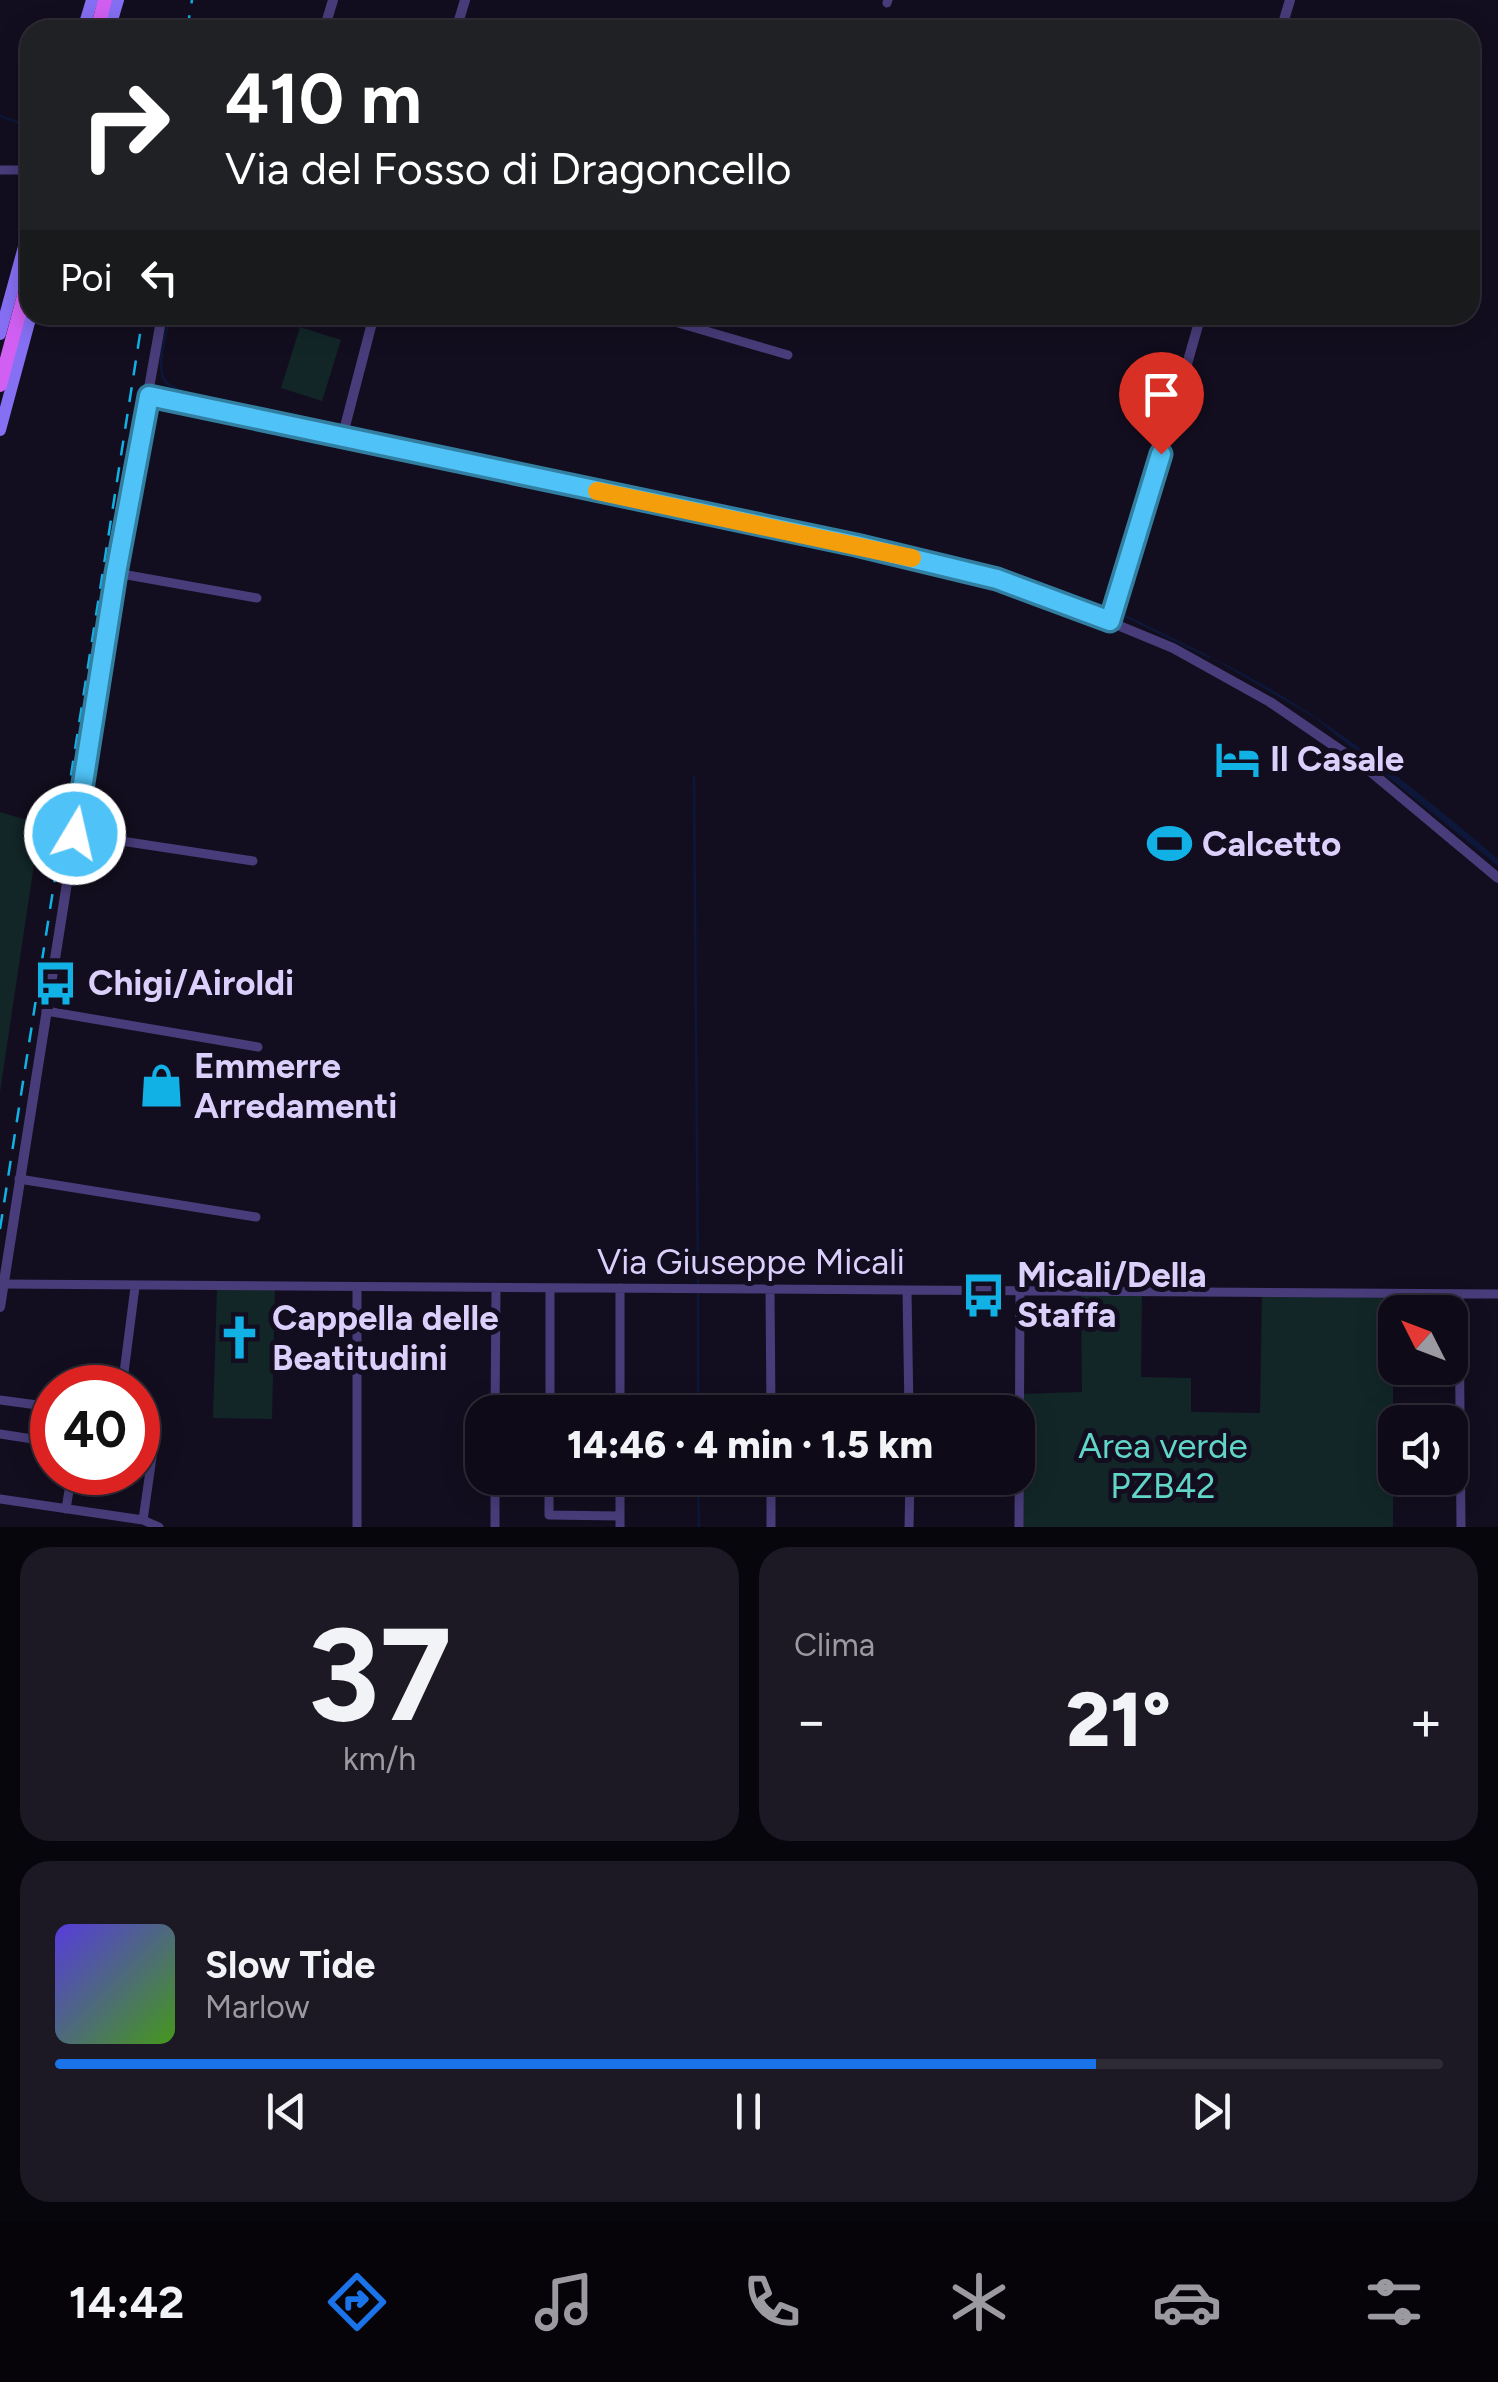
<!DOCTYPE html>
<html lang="it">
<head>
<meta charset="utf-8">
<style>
	:root { --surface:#0e0a17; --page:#1c1824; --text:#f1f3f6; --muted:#9b9aa1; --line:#2e2b36; --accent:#1a73e8 }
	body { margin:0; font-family:Figtree,sans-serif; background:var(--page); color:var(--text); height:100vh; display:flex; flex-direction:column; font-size:38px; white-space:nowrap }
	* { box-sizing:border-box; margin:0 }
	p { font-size:32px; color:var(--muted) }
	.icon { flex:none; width:55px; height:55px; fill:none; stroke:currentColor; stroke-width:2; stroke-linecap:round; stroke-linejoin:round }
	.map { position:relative; height:1527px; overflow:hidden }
	.panel { display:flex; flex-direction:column; gap:20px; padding:20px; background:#08060d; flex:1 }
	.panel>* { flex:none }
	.guide { position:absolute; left:20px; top:20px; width:1460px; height:305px; border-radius:30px; box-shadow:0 5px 25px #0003,0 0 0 2px var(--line); background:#202124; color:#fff; overflow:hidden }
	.needle { width:65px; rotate:312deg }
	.fabs { position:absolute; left:1378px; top:1295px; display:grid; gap:20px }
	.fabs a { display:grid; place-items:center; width:90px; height:90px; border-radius:20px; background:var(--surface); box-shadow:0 5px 25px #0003,0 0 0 2px var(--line); font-size:50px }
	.speed { position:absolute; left:30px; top:1365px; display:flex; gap:20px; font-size:50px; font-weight:700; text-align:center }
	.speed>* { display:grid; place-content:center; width:130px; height:130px; border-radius:50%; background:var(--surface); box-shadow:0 5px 25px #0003,0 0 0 2px var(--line); line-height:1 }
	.speed .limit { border:15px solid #d22; background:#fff; color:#111 }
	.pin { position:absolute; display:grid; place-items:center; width:85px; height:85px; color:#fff; margin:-102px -42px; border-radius:50% 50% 50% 0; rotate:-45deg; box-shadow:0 0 10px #0007 }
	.pin .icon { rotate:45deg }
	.me { position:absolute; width:110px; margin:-55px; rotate:9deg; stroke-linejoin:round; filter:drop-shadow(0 0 8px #0008) }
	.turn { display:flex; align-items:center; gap:35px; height:210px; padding:0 40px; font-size:45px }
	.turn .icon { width:130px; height:130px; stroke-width:2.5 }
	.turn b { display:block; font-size:70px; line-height:85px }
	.then { display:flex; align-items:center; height:95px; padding:0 40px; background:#0003; gap:20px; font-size:38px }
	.big { font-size:75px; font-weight:800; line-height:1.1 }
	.panel .card { flex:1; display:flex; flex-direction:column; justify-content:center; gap:15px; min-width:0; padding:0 35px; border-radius:30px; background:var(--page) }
	.panel .dial { align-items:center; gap:0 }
	.dial b { font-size:130px; line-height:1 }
	.song { display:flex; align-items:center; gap:30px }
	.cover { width:120px; height:120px; border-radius:15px; background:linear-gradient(135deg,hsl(250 70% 55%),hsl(100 70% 35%)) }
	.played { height:10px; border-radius:5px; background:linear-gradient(90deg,var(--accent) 75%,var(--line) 75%) }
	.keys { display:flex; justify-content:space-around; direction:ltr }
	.heat { display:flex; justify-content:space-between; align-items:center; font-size:55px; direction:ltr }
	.panel .tiles { flex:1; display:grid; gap:20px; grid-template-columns:1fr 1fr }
	.card:last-child { grid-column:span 2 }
	.trip { position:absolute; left:465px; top:1395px; width:570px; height:100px; border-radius:30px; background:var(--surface); box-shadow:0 5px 25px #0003,0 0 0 2px var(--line); font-weight:800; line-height:100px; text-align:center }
	.tab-bar { display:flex; height:160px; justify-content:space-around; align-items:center; background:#060409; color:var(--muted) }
	.tab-bar .icon { width:70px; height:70px }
	.tab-bar .active { color:var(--accent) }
	.tab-bar b { font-size:45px; color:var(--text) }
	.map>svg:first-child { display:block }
	.green { fill:#122628 }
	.water { fill:#0d1739 }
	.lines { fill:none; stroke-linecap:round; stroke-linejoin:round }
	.stream { stroke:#0d1739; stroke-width:2.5 }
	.minor { stroke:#483d7a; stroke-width:9 }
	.tertiary { stroke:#483d7a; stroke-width:10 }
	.secondary { stroke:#856ff3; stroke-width:12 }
	.primary { stroke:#d160f2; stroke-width:14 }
	.rail { stroke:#12b1e5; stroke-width:2.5; stroke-dasharray:15 12; stroke-linecap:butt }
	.route-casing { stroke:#337fa1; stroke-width:25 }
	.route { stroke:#4fc3f7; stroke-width:18 }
	.slow { stroke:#f59e0b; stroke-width:18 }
	.labels { text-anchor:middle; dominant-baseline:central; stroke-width:10; stroke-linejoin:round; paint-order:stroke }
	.poi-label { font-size:35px; font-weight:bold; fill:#dbd0fb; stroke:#130e1f; text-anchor:start }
	.street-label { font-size:35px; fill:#dbd0fb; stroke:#130e1f }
	.park-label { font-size:35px; fill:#62d5c9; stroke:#130e1f }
</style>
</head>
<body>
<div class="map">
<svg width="1498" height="1527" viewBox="0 0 1498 1527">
	<rect width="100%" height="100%" fill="#130e1f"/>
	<path class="green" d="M300,327L341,340L322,401L281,388Z
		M0,812L40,824L0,1092Z
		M217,1287L275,1288L272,1419L213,1418Z
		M1081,1292H1142L1141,1377L1191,1378V1412L1260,1413L1262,1292L1393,1293V1527H1019L1020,1394L1082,1392Z"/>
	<path class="water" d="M1208,656C1316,707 1407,782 1498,859V866L1315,718Z"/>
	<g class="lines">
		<path class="stream" d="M0,116L30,127
			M170,315C167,333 157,360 163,378C170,400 314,422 342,428
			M350,430L944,554L1005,570L1110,609
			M1117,612L1209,657
			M694,777L698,1285
			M698,1293V1412
			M698,1478L699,1527"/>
		<path class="minor" d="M887,3L888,0
			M0,170H30
			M651,315L788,355
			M116,573L257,598
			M75,834L253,861
			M46,1011L258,1047
			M19,1179L256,1217
			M3,1284L1498,1294
			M357,1288V1527
			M770,1289L771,1412
			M907,1291L909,1412
			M1459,1294L1461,1527
			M122,1388L135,1287
			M0,1400L52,1407
			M495,1412L496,1289
			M550,1412V1289
			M620,1412V1288
			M0,1434L52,1442
			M138,1455L152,1457L143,1520
			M549,1478V1515L620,1516
			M771,1478V1527
			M0,1499L143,1520L159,1527
			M66,1509L72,1472
			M495,1527V1478
			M620,1527V1478
			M909,1527L910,1478
			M1019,1527L1020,1292"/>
		<path class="tertiary" d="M324,30L333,0
			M456,30L465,0
			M1281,30L1290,0
			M149,397L856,545L997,579L1052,598L1173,648L1270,702L1365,767L1498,878
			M342,438L374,315
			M1110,621L1136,543L1201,315
			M0,1307L116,573L162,315"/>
		<path class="secondary" d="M83,30L92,0
			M109,30L118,0
			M0,334L30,225
			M0,430L31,315"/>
		<path class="primary" d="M97,30L105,0
			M0,385L30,273"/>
		<path class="rail" d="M187,30L192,0
			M0,1229L143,315"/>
	</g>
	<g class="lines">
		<defs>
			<path id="route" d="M75,834L116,573L149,396L856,545L997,579L1110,621L1161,454"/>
		</defs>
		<use href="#route" class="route-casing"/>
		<use href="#route" class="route"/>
		<path class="slow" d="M597,491L912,558"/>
	</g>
	<defs>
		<symbol id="hotel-bare" viewBox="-9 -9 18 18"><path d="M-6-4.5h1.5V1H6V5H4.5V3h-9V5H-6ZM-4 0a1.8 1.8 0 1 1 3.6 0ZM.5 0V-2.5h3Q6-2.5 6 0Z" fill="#12b1e5" stroke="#130e1f" stroke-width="2.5" paint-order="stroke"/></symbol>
		<symbol id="stadium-bare" viewBox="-9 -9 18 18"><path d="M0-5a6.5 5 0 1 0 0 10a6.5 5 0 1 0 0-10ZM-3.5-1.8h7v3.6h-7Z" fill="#12b1e5" stroke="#130e1f" stroke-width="2.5" paint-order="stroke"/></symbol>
		<symbol id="bus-bare" viewBox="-9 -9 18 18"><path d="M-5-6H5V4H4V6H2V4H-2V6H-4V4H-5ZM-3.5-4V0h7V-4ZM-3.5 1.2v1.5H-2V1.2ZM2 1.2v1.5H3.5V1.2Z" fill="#12b1e5" stroke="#130e1f" stroke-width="2.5" paint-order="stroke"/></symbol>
		<symbol id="shop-bare" viewBox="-9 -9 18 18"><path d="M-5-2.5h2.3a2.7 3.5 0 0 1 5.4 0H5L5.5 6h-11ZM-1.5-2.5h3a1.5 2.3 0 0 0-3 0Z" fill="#12b1e5" stroke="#130e1f" stroke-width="2.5" paint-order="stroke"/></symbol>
		<symbol id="church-bare" viewBox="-9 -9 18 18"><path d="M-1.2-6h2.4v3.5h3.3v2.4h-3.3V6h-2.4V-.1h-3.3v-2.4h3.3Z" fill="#12b1e5" stroke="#130e1f" stroke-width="2.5" paint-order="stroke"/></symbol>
	</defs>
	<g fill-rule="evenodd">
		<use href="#hotel-bare" x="1206" y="728" width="63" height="63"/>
		<use href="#stadium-bare" x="1138" y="812" width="63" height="63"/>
		<use href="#bus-bare" x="24" y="952" width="63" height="63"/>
		<use href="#shop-bare" x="130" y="1054" width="63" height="63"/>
		<use href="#bus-bare" x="952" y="1264" width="63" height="63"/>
		<use href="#church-bare" x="208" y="1306" width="63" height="63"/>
	</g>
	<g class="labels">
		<g class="poi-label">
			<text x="1270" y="759">Il Casale</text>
			<text x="1202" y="844">Calcetto</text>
			<text x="88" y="983">Chigi/Airoldi</text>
			<text x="194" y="1066">Emmerre<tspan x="194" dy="40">Arredamenti</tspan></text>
			<text x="1017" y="1275">Micali/Della<tspan x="1017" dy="40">Staffa</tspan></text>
			<text x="272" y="1318">Cappella delle<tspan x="272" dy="40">Beatitudini</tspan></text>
		</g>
		<g class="street-label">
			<text x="751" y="1262">Via Giuseppe Micali</text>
		</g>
		<g class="park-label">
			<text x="1163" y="1446">Area verde<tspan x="1163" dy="40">PZB42</tspan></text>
		</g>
	</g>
</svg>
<div class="fabs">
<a><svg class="needle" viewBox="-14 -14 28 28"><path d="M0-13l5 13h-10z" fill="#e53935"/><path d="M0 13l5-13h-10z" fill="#9b9aa1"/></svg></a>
<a><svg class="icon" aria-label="sound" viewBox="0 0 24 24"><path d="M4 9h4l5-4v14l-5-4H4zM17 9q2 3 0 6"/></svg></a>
</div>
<div class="speed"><div class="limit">40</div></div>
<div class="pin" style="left:1161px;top:454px;background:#d93025"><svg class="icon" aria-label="arrive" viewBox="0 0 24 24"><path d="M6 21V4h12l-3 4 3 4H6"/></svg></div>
<svg class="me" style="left:75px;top:834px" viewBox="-20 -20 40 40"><circle r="17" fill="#4fc3f7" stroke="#fff" stroke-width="3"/><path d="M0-11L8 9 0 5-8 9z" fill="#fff"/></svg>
<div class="trip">14:46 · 4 min · 1.5 km</div>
<div class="guide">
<div class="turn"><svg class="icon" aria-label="right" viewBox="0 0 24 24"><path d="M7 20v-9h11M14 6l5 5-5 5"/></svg><div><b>410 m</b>Via del Fosso di Dragoncello</div></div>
<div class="then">Poi<svg class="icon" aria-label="left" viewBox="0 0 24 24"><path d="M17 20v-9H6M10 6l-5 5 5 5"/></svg></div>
</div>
</div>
<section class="panel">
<div class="tiles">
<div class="card dial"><b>37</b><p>km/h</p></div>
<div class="card"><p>Clima</p>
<div class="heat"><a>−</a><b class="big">21°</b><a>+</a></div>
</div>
<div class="card">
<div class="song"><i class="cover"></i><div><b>Slow Tide</b><p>Marlow</p></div></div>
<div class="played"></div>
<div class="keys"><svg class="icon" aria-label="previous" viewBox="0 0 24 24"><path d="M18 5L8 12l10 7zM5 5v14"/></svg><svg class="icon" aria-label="pause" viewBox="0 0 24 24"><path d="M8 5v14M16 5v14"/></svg><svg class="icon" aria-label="next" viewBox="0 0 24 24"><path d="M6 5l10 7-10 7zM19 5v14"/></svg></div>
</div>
</div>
</section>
<nav class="tab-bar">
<b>14:42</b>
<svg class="icon active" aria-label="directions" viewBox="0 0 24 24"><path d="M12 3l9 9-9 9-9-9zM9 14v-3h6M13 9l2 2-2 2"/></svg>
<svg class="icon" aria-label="music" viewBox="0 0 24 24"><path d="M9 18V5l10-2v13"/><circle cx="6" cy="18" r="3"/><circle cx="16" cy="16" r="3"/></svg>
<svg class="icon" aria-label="phone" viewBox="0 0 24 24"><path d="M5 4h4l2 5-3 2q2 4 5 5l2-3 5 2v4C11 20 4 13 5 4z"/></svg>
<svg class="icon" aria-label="climate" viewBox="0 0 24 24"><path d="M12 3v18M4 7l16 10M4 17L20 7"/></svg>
<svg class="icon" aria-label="car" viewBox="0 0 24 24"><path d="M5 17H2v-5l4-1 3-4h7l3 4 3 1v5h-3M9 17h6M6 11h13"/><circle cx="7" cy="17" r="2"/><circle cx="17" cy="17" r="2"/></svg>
<svg class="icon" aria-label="filters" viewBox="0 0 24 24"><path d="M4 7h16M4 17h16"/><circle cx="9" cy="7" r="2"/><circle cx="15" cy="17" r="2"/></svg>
</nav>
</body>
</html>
